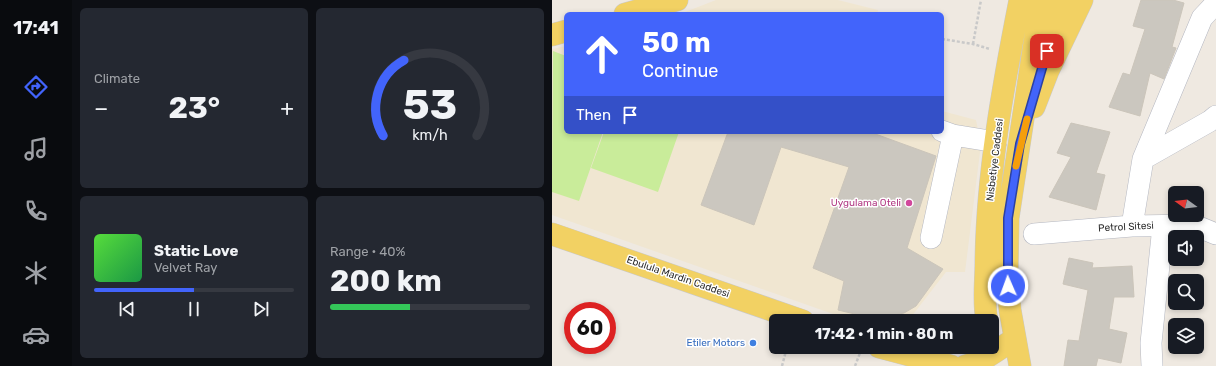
<!DOCTYPE html>
<html lang="en">
<head>
<meta charset="utf-8">
<style>
	:root { --surface:#171b24; --page:#242831; --text:#f1f3f6; --muted:#9ea1a6; --line:#363941; --accent:#4264fb }
	body { margin:0; font-family:Rubik,sans-serif; background:var(--page); color:var(--text); height:100vh; display:flex; flex-direction:column; font-size:15px; white-space:nowrap }
	* { box-sizing:border-box; margin:0 }
	p { font-size:13px; color:var(--muted) }
	.icon { flex:none; width:22px; height:22px; fill:none; stroke:currentColor; stroke-width:2; stroke-linecap:round; stroke-linejoin:round }
	.map { position:relative; flex:1; overflow:hidden }
	.side { display:flex; flex-direction:column; gap:8px; padding:8px; background:#0d0f14; width:480px }
	.side>* { flex:none }
	.banner { position:absolute; left:12px; top:12px; width:380px; height:122px; border-radius:6px; box-shadow:0 2px 6px #0003; background:#4264fb; color:#fff; overflow:hidden }
	.needle { width:26px; rotate:285deg }
	.buttons { position:absolute; left:616px; top:186px; display:grid; gap:8px }
	.buttons a { display:grid; place-items:center; width:36px; height:36px; border-radius:6px; background:var(--surface); box-shadow:0 2px 6px #0003; font-size:20px }
	.speed { position:absolute; left:12px; top:302px; display:flex; gap:8px; font-size:20px; font-weight:700; text-align:center }
	.speed>* { display:grid; place-content:center; width:52px; height:52px; border-radius:50%; background:var(--surface); box-shadow:0 2px 6px #0003; line-height:1 }
	.speed .limit { border:6px solid #d22; background:#fff; color:#111 }
	.pin { position:absolute; display:grid; place-items:center; width:34px; height:34px; color:#fff; margin:-17px; border-radius:8px; box-shadow:0 2px 6px #0006 }
	.me { position:absolute; width:44px; margin:-22px; rotate:358deg; stroke-linejoin:round; filter:drop-shadow(0 0 3px #0008) }
	.turn { display:flex; align-items:center; gap:14px; height:84px; padding:0 12px; font-size:18px }
	.turn .icon { width:52px; height:52px; stroke-width:2.5 }
	.turn b { display:block; font-size:28px; line-height:34px }
	.then { display:flex; align-items:center; height:38px; padding:0 12px; background:#0003; gap:8px; font-size:15px }
	.big { font-size:30px; font-weight:700; line-height:1.1 }
	.side .widget { flex:1; display:flex; flex-direction:column; justify-content:center; gap:6px; min-width:0; padding:0 14px; border-radius:6px; background:var(--page) }
	.side .dial { align-items:center; gap:0 }
	.dial svg { height:104px; overflow:visible; fill:none; stroke:var(--line); stroke-width:7; stroke-linecap:round; text-anchor:middle }
	.dial text { fill:var(--text); stroke:none }
	.song { display:flex; align-items:center; gap:12px }
	.cover { width:48px; height:48px; border-radius:6px; background:linear-gradient(135deg,hsl(110 70% 55%),hsl(140 70% 35%)) }
	.played { height:4px; border-radius:2px; background:linear-gradient(90deg,var(--accent) 50%,var(--line) 50%) }
	.keys { display:flex; justify-content:space-around; direction:ltr }
	.heat { display:flex; justify-content:space-between; align-items:center; font-size:22px; direction:ltr }
	.charge { height:6px; border-radius:3px; background:linear-gradient(90deg,#34c759 40%,var(--line) 0) }
	.side .tiles { flex:1; display:grid; gap:8px; grid-template-columns:repeat(2,1fr) }
	.trip { position:absolute; left:217px; top:314px; width:230px; height:40px; border-radius:6px; background:var(--surface); box-shadow:0 2px 6px #0003; font-weight:700; line-height:40px; text-align:center }
	main { display:flex; flex:1; min-height:0 }
	.menu { display:flex; flex-direction:column; width:72px; justify-content:space-around; align-items:center; background:#090b0e; color:var(--muted) }
	.menu .icon { width:28px; height:28px }
	.menu .on { color:var(--accent) }
	.menu b { font-size:18px; color:var(--text) }
	.map>svg:first-child { display:block }
	.education { fill:#f0e6d1 }
	.pitch { fill:#c9ec9a }
	.building { fill:#cbc7bf; stroke:#cbc5ba }
	.lines { fill:none; stroke-linecap:round; stroke-linejoin:round }
	.minor-casing { stroke:#b4b7c1; stroke-width:22 }
	.major-casing { stroke:#c9c9c9; stroke-width:23 }
	.path { stroke:#c9c9c9; stroke-width:2.5; stroke-dasharray:3 2; stroke-linecap:butt }
	.minor { stroke:#fff; stroke-width:21 }
	.major { stroke:#f2d163; stroke-width:22 }
	.route-casing { stroke:#2b41a3; stroke-width:10 }
	.route { stroke:#4264fb; stroke-width:7 }
	.slow { stroke:#f59e0b; stroke-width:7 }
	.hotel-dot { fill:#d1479c; stroke:#fff; stroke-width:1.5 }
	.shop-dot { fill:#3f7fe0; stroke:#fff; stroke-width:1.5 }
	.labels { text-anchor:middle; dominant-baseline:central; stroke-width:3; stroke-linejoin:round; paint-order:stroke }
	.street-label { font-size:10px; fill:#2e2e2e; stroke:#fff }
	.hotel-label { font-size:10px; fill:#b23c85; stroke:#fff; text-anchor:end }
	.shop-label { font-size:10px; fill:#366cbe; stroke:#fff; text-anchor:end }
</style>
</head>
<body>
<main>
<nav class="menu">
<b>17:41</b>
<svg class="icon on" aria-label="directions" viewBox="0 0 24 24"><path d="M12 3l9 9-9 9-9-9zM9 14v-3h6M13 9l2 2-2 2"/></svg>
<svg class="icon" aria-label="music" viewBox="0 0 24 24"><path d="M9 18V5l10-2v13"/><circle cx="6" cy="18" r="3"/><circle cx="16" cy="16" r="3"/></svg>
<svg class="icon" aria-label="phone" viewBox="0 0 24 24"><path d="M5 4h4l2 5-3 2q2 4 5 5l2-3 5 2v4C11 20 4 13 5 4z"/></svg>
<svg class="icon" aria-label="climate" viewBox="0 0 24 24"><path d="M12 3v18M4 7l16 10M4 17L20 7"/></svg>
<svg class="icon" aria-label="car" viewBox="0 0 24 24"><path d="M5 17H2v-5l4-1 3-4h7l3 4 3 1v5h-3M9 17h6M6 11h13"/><circle cx="7" cy="17" r="2"/><circle cx="17" cy="17" r="2"/></svg>
</nav>
<section class="side">
<div class="tiles">
<div class="widget"><p>Climate</p>
<div class="heat"><a>−</a><b class="big">23°</b><a>+</a></div>
</div>
<div class="widget dial"><svg viewBox="0 0 100 80">
<path d="M14 69A42 42 0 1 1 86 69"/>
<path d="M14 69A42 42 0 0 1 30 11" stroke="#4264fb"/>
<text x="50" y="56" font-size="32" font-weight="700">53</text>
<text x="50" y="72" font-size="11">km/h</text>
</svg></div>
<div class="widget">
<div class="song"><i class="cover"></i><div><b>Static Love</b><p>Velvet Ray</p></div></div>
<div class="played"></div>
<div class="keys"><svg class="icon" aria-label="previous" viewBox="0 0 24 24"><path d="M18 5L8 12l10 7zM5 5v14"/></svg><svg class="icon" aria-label="pause" viewBox="0 0 24 24"><path d="M8 5v14M16 5v14"/></svg><svg class="icon" aria-label="next" viewBox="0 0 24 24"><path d="M6 5l10 7-10 7zM19 5v14"/></svg></div>
</div>
<div class="widget"><p>Range · 40%</p><b class="big">200 km</b><div class="charge"></div></div>
</div>
</section>
<div class="map">
<svg width="664" height="366" viewBox="0 0 664 366">
	<rect width="100%" height="100%" fill="#efe9e1"/>
	<path class="education" d="M164,0H286L326,10L325,14H128Z
		M14,46V132H390V111L424,120L429,144L413,272H394L356,321H301L0,215V49Z"/>
	<path class="pitch" d="M1,51L14,56V132H51L27,201L0,192Z
		M52,132H127L106,192L39,168Z"/>
	<path class="building" d="M589,0H621L632,3L620,47L624,48L612,79L598,73L588,116L557,107L571,73L578,75L593,29L581,26Z
		M519,123L558,132L544,173L553,175L544,210L497,197L519,157L505,153Z
		M176,132H318L384,156L355,248L391,269L364,306L352,313L324,319L286,310L292,281L261,268L297,167L229,147L202,225L149,205Z
		M517,258L541,263L540,268L580,266L582,297H562L557,329L575,333L569,363L546,358L544,366H512L516,340L527,341L536,290L511,284Z"/>
	<g class="lines">
		<defs>
			<path id="minor" d="M390,131L401,135L444,142
				M591,159L658,121L664,116
				M580,226L591,159L650,18L664,3
				M482,234L580,226L642,225L664,234
				M379,238L401,135
				M600,366L599,343L611,226"/>
			<path id="major" d="M73,14L125,0
				M0,35L14,31
				M500,35L511,0
				M482,107L496,71L530,0
				M0,234L251,321
				M435,321C431,302 434,282 434,263C435,175 451,86 468,0
				M327,347L399,366
				M413,366C431,362 447,349 462,339
				M468,366L458,310L455,274L456,218L489,0"/>
		</defs>
		<use href="#minor" class="minor-casing"/>
		<use href="#major" class="major-casing"/>
		<path class="path" d="M390,39L421,44L438,49
			M421,44L429,0
			M230,366L235,347
			M303,366L308,353"/>
		<use href="#minor" class="minor"/>
		<use href="#major" class="major"/>
	</g>
	<g class="lines">
		<defs>
			<path id="route" d="M456,286V218L468,144L495,51"/>
		</defs>
		<use href="#route" class="route-casing"/>
		<use href="#route" class="route"/>
		<path class="slow" d="M464,166L475,119"/>
	</g>
	<circle class="hotel-dot" cx="357" cy="203" r="4"/>
	<circle class="shop-dot" cx="201" cy="343" r="4"/>
	<g class="labels">
		<g class="street-label">
			<text transform="translate(443 160) rotate(-83)">Nisbetiye Caddesi</text>
			<text transform="translate(574 227) rotate(-3)">Petrol Sitesi</text>
			<text transform="translate(126 277) rotate(19)">Ebulula Mardin Caddesi</text>
		</g>
		<g class="hotel-label">
			<text x="349" y="203">Uygulama Oteli</text>
		</g>
		<g class="shop-label">
			<text x="193" y="343">Etiler Motors</text>
		</g>
	</g>
</svg>
<div class="buttons">
<a><svg class="needle" viewBox="-14 -14 28 28"><path d="M0-13l5 13h-10z" fill="#e53935"/><path d="M0 13l5-13h-10z" fill="#9ea1a6"/></svg></a>
<a><svg class="icon" aria-label="sound" viewBox="0 0 24 24"><path d="M4 9h4l5-4v14l-5-4H4zM17 9q2 3 0 6"/></svg></a>
<a><svg class="icon" aria-label="search" viewBox="0 0 24 24"><circle cx="10" cy="10" r="6"/><path d="M15 15l6 6"/></svg></a>
<a><svg class="icon" aria-label="layers" viewBox="0 0 24 24"><path d="M12 4l9 5-9 5-9-5zM3 14l9 5 9-5"/></svg></a>
</div>
<div class="speed"><div class="limit">60</div></div>
<div class="pin" style="left:495px;top:51px;background:#d93025"><svg class="icon" aria-label="arrive" viewBox="0 0 24 24"><path d="M6 21V4h12l-3 4 3 4H6"/></svg></div>
<svg class="me" style="left:456px;top:286px" viewBox="-20 -20 40 40"><circle r="17" fill="#4264fb" stroke="#fff" stroke-width="3"/><path d="M0-11L8 9 0 5-8 9z" fill="#fff"/></svg>
<div class="trip">17:42 · 1 min · 80 m</div>
<div class="banner">
<div class="turn"><svg class="icon" aria-label="ahead" viewBox="0 0 24 24"><path d="M12 20V5M6 11l6-6 6 6"/></svg><div><b>50 m</b>Continue</div></div>
<div class="then">Then<svg class="icon" aria-label="arrive" viewBox="0 0 24 24"><path d="M6 21V4h12l-3 4 3 4H6"/></svg></div>
</div>
</div>
</main>
</body>
</html>
